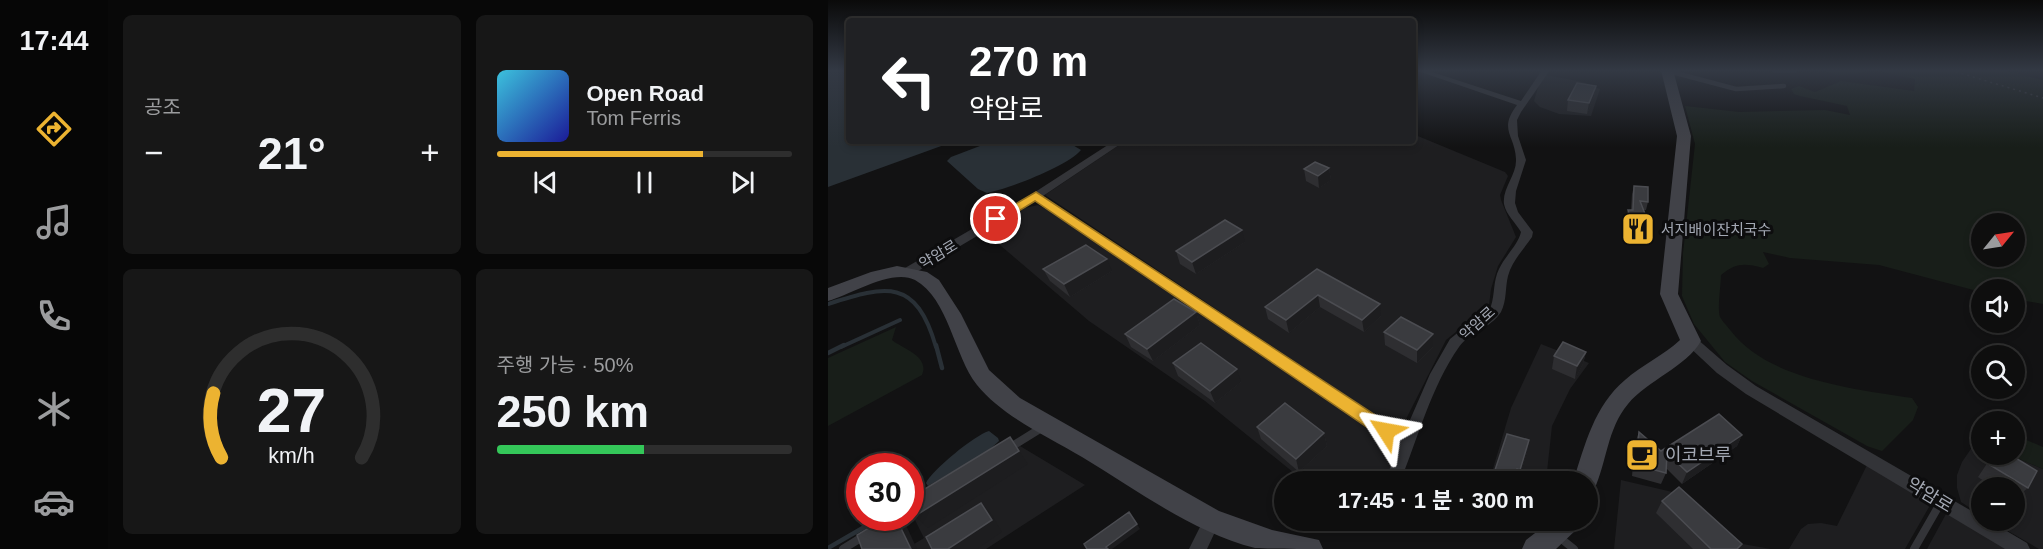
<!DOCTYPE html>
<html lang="ko">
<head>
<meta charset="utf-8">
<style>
	:root { --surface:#0e0e0e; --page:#171717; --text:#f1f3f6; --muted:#9b9c9e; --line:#2e2e2e; --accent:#ecb331 }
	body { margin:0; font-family:Arial,"Noto Sans KR",sans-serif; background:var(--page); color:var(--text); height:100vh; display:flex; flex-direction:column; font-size:22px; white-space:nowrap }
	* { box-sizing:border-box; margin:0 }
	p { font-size:20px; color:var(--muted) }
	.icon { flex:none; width:33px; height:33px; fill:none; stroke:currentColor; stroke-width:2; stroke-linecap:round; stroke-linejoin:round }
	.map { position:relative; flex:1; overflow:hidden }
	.side { display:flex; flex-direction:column; gap:15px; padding:15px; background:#080808; width:720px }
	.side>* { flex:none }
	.top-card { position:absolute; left:18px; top:18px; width:570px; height:126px; border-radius:6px; box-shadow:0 3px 9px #0003,0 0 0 2px var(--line); background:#202124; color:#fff; overflow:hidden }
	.needle { width:39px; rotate:60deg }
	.tools { position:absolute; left:1143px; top:213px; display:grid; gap:12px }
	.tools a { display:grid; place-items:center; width:54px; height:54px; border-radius:50%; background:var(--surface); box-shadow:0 3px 9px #0003,0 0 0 2px var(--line); font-size:30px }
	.speed { position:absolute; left:18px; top:453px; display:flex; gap:12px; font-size:30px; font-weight:700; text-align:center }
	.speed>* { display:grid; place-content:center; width:78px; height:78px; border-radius:50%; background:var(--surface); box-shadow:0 3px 9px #0003,0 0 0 2px var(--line); line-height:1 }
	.speed .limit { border:9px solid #d22; background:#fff; color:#111 }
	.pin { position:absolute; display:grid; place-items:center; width:51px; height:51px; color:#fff; margin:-26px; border:3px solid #fff; border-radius:50%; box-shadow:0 2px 6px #0007 }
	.me { position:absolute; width:66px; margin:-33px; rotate:304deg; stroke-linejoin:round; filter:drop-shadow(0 0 4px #0008) }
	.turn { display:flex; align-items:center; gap:21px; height:126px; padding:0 24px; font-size:27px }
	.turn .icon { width:78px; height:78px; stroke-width:2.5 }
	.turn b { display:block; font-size:42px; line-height:51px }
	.big { font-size:45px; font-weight:700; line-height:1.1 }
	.side .card { flex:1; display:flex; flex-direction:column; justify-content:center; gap:9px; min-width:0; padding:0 21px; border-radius:9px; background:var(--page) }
	.side .dial { align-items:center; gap:0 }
	.dial svg { height:156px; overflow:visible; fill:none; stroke:var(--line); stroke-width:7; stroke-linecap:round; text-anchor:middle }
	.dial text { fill:var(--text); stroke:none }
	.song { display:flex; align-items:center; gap:18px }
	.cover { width:72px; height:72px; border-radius:9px; background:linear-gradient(135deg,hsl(190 70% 55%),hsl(240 70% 35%)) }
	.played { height:6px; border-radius:3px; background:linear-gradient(90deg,var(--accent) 70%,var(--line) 70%) }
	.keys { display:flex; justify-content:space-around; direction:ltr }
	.heat { display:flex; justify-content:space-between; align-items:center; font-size:33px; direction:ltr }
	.charge { height:9px; border-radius:4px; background:linear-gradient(90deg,#34c759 50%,var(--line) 0) }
	.side .tiles { flex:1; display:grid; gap:15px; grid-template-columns:repeat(2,1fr) }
	.trip { position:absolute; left:446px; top:471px; width:324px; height:60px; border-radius:30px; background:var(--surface); box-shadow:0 3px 9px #0003,0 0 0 2px var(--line); font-weight:700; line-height:60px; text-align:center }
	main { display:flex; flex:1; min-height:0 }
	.dock { display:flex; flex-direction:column; width:108px; justify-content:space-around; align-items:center; background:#060606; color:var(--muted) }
	.dock .icon { width:42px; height:42px }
	.dock .on { color:var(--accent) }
	.dock b { font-size:27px; color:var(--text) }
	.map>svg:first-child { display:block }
	.built { fill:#1e1e20 }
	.green { fill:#181e19; fill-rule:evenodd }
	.water { fill:#293036 }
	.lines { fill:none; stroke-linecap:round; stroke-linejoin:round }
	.stream-far1 { stroke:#293036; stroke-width:4 }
	.stream { stroke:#293036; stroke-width:4.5 }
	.path { stroke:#393a3f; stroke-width:1.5; stroke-dasharray:2 4; stroke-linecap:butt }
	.lane-far1 { stroke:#333438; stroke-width:4.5 }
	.lane { stroke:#333438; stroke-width:8 }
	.street { fill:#333438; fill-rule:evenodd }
	.secondary { fill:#414248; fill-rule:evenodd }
	.wall { fill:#2e2e31 }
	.shaded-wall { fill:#1d1d1f }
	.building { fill:#3a3b3f; stroke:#4b4c51; stroke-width:1.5 }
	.route { fill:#ecb331; stroke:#997420; stroke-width:1.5 }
	.labels { text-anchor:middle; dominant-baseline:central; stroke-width:6; stroke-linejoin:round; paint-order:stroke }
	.poi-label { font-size:15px; fill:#a3a8b3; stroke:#0d0d0e; text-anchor:start }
	.street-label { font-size:15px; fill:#a3a8b3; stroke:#0d0d0e }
	.near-poi-label { font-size:18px; fill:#a3a8b3; stroke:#0d0d0e; text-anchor:start }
	.near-street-label { font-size:18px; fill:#a3a8b3; stroke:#0d0d0e }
</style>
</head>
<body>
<main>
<nav class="dock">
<b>17:44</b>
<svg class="icon on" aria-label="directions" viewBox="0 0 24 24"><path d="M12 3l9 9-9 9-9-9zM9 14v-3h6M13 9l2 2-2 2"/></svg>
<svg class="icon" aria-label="music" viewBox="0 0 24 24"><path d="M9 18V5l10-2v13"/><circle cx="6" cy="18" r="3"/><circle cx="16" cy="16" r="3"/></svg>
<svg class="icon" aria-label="phone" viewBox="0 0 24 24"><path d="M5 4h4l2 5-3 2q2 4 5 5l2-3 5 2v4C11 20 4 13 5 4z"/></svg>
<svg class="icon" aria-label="climate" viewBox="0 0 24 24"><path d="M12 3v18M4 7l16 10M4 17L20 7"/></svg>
<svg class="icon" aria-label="car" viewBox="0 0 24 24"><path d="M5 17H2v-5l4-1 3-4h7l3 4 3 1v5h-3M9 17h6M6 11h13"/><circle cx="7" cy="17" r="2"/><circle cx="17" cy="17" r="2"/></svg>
</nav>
<section class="side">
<div class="tiles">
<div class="card"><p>공조</p>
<div class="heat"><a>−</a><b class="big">21°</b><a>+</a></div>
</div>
<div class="card">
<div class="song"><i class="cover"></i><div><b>Open Road</b><p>Tom Ferris</p></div></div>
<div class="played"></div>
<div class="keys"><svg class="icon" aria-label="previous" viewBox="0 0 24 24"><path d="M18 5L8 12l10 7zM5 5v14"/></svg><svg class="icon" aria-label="pause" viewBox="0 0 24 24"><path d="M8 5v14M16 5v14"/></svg><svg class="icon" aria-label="next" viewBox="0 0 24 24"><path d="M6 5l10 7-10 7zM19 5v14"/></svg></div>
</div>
<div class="card dial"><svg viewBox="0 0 100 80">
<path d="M14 69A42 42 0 1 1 86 69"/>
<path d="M14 69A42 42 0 0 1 10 36" stroke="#ecb331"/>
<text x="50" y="56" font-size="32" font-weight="700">27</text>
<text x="50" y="72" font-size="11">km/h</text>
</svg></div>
<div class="card"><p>주행 가능 · 50%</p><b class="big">250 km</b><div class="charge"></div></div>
</div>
</section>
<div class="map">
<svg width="1215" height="549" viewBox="0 0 1215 549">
	<rect width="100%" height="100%" fill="#121213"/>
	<path class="built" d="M718,75L755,82L772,89L763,116L731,114L712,107L706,101L712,81Z
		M585,134L677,172L680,176L672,195L673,200L688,237L670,266L663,289L661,305L618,340L577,421L572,425H565L553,419L217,195L297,141H585Z
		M210,205L230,215L534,421L557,444L564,456L563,472L557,481H476L377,401L261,321L159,234L162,229L197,208Z
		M713,344L761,363L742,389L724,426L718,481L661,482L683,408Z
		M1149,440L1153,442L1154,454L1182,455L1215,469V549H1211L1163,521L1186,520V488H1154L1153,515L1133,502L1129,488V475L1134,462Z
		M192,446L257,485L158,549H78L96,538L83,512Z
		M1039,465L1099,500L1101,507L1077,549H961L973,529L980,524L993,523L1009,526Z
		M793,480L853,494L909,543L943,549H786Z
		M1118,514L1130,518L1182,549H1099Z"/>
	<path class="green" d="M995,70H1174L1215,80V304L1187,299L1186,290H1154L1153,292L1051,265L962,258L935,252L941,264L935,268C916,263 908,263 893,275C893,285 889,308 892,317C894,321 900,327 903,331C940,380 1028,389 1084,398L1090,407L1085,420L1054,451L1039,446L924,381L897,362L866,324L854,296L855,253L867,144L857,106L911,112L997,110L1022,115L1019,106L972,96L966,94L963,89L971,86L987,92L1013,81L1086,91L1087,79L1046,70L1026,74L1008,75ZM1154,224H1186V256H1154Z
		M68,327L64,340C75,349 102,356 94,375L0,426V358Z
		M1187,435L1215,447V469L1182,455L1186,454Z"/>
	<path class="water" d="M0,70H21V141H127L0,187Z
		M165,141H238L253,150C240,166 180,189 159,193L150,189L119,161L123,157Z
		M161,431L170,438L171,441L160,451L100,486L98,483C104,470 147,435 161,431Z"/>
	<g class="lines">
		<path class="stream-far1" d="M0,304C59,285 88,278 108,347
			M13,347L72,320"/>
		<path class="stream" d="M108,345L114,368
			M0,353L16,345
			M0,548L52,518"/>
		<path class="path" d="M1122,70L1215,98"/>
		<path class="lane-far1" d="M840,71L908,89L956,86"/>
		<path class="lane" d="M181,448L215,427
			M731,537L746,549
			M15,549L36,536
			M1086,549L1113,502"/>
		<path class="street" d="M587,70H598L693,101L714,70H722L693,112L689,120L690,136L698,160L688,191L687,203L690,212L705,232L704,237C695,250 684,261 680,276C677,288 679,300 673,312C663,328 642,332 631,347C603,387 590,438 572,482H556L570,449L208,201L85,274H77L75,271L77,268L204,194L286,141H297L215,196L575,436L602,374L622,339L663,306C667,294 665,281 671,269C677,256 690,245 693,232C688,223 678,215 676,204C674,188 689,175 688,159C687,135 670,130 689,105Z
			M863,336L868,338L899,365L928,386L1154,517V520H1160L1199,543L1202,549H1177L918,394L889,373L858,344L856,341L858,338Z
			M384,513L390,515L392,521L379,549H361L378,515Z"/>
		<path class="secondary" d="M833,70H845L863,136L850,294L873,341C858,367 820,380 800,404C779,429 779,462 766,490L759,492V482H745C757,445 766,406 797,380C814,365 836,355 852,340L832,294L849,136Z
			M69,266L99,272L111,280L133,314L161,370L192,398L391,511L444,530L491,540L495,549C475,549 445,549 427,548C364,532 309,490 254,457C219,436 175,417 149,385C126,356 121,299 87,280C64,268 22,295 0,301V288L43,272Z
			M724,520H753L750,528L728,549H694L698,540Z"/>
	</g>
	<path class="wall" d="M943,70H969L968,73H946Z
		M768,86L766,97L759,114L739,111L740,100Z
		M501,168L503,180L491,188L478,181L476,169Z
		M806,186L820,202L818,210H816L824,232L822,240H805L798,218L800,210H803L804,194Z
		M417,242L368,274L352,264L348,251Z
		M215,269L284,271L242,297L222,281Z
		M489,269L553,316L536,332L492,307L461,333L440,319L437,307Z
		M368,312L372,325L325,361L303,347L297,334Z
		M556,332L605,334V347L589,363L557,345Z
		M758,352L755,364L747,379L724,369L726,356Z
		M345,363L413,382L387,403L350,376Z
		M429,427L496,433L499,446L471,472L433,439Z
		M811,432L833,451L914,435L909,446L854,484L838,468V473L833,484L804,476L807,443Z
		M701,440L699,452L690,482H665V476Z
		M1167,454H1181L1200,488L1186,499V488H1166L1150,477L1160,462Z
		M834,501L911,549H865L828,513Z"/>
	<path class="shaded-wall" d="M768,86L766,97L759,114L761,103Z
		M501,168L503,180L491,188L490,176Z
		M414,230L417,242L368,274L364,262Z
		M279,259L284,271L242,297L236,284Z
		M490,295L492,307L461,333L458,320Z
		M552,304L553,316L536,332L534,320Z
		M368,312L372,325L325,361L319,349Z
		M605,334V347L589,363V350Z
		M758,352L755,364L747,379L749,366Z
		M409,369L413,382L387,403L382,391Z
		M496,433L499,446L471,472L468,459Z
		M914,435L909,446L854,484L859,472Z
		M182,437L200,464L100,528L87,516Z
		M701,440L699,452L690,482L692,470Z
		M153,503L164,515L174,532L149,549H120Z
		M68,518H70L77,523L89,549H83Z
		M309,524L312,529L284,549H280L278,547Z"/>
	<path class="building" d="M749,83L768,86L761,103L740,100Z
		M487,162L501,168L490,176L476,169Z
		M806,186L820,187V202L812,201L824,232H807L800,210H805Z
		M397,220L414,230L364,262L348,251Z
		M258,245L279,259L236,284L215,269Z
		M489,269L552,304L534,320L490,295L458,320L437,307Z
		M346,299L368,312L319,349L297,334Z
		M573,317L605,334L589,350L556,332Z
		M735,342L758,352L749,366L726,356Z
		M373,343L409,369L382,391L345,363Z
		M457,403L496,433L468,459L429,427Z
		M891,414L914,435L859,472L839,453L838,473L808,465L811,432L833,451Z
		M679,434L701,440L692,470L689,469L685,482L665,476Z
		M182,437L191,451L87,516L82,506V498Z
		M1169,454H1181L1209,471L1200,488L1162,465Z
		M851,487L914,544L909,549H883L834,501Z
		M153,503L164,520L120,549H104L98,537Z
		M301,512L309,524L278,547L280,549H259L256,544Z
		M57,518H68L83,549H34L29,535Z"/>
	<linearGradient id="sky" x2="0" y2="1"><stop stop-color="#0a0a0a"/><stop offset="0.48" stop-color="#333944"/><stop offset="1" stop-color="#333944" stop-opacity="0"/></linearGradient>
	<rect width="1215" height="147" fill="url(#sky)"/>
	<path class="route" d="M208,192L564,426L567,431L564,436L558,438L552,436L207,201L173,222H164L162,219Z"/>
	<defs>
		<symbol id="restaurant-square" viewBox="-11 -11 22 22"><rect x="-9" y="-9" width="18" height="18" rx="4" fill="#ecb331" stroke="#0d0d0e"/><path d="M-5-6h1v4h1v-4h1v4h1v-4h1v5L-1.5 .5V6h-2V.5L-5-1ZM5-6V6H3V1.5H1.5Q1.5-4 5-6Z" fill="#111"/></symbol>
		<symbol id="cafe-square" viewBox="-11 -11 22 22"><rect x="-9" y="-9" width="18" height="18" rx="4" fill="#ecb331" stroke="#0d0d0e"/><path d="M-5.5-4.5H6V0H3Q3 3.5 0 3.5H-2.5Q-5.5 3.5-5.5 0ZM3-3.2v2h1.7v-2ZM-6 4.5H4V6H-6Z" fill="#111"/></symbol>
	</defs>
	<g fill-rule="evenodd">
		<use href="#restaurant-square" x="791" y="210" width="38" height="38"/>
		<use href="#cafe-square" x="795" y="436" width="38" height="38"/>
	</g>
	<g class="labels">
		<g class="poi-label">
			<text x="833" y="229">서지배이잔치국수</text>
		</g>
		<g class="street-label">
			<text transform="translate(110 254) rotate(-31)">약암로</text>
			<text transform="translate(649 323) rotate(-42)">약암로</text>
		</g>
		<g class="near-poi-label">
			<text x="837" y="455">이코브루</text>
		</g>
		<g class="near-street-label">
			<text transform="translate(1102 495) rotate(31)">약암로</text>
		</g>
	</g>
</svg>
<div class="tools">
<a><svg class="needle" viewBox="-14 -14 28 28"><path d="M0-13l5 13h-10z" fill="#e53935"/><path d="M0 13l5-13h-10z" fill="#9b9c9e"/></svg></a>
<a><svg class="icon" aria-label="sound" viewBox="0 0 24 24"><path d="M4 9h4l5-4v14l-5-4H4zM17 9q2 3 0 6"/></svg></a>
<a><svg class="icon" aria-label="search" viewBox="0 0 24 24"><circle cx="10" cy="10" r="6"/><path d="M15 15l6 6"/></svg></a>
<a>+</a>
<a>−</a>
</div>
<div class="speed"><div class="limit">30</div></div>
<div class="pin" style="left:168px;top:219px;background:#d93025"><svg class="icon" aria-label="arrive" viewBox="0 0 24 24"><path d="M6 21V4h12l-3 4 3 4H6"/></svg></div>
<svg class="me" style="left:558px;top:431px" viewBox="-20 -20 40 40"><path d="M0-17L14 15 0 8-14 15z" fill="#ecb331" stroke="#fff" stroke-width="4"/></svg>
<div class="trip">17:45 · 1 분 · 300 m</div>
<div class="top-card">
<div class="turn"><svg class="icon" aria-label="left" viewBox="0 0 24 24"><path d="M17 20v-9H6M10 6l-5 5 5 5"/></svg><div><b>270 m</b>약암로</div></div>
</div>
</div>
</main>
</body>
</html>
